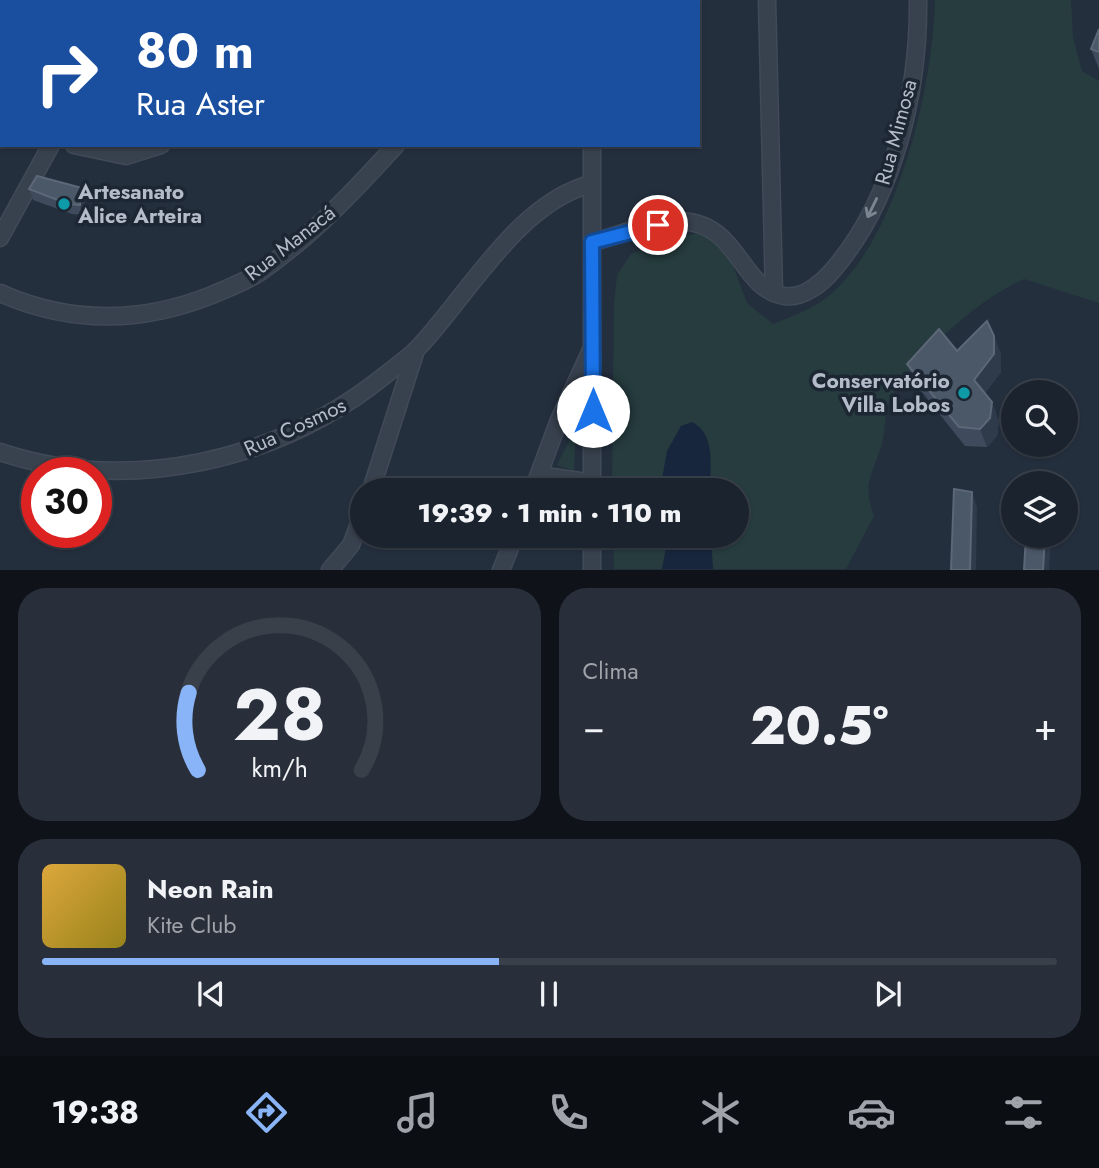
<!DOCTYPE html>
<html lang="pt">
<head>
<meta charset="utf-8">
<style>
	:root { --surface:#1b232e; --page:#282f3a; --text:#f1f3f6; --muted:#a0a4aa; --line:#39404a; --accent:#8ab4f8 }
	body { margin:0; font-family:Jost,sans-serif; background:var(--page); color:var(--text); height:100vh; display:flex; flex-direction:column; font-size:26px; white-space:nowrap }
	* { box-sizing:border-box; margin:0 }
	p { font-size:23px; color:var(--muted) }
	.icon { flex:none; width:38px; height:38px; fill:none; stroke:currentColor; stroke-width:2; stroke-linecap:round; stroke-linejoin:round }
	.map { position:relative; height:570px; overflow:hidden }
	.details { display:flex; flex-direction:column; gap:18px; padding:18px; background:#0f1319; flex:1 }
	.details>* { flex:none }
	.hud { position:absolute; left:0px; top:0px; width:700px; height:147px; box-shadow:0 2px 5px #0004,0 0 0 2px var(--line); background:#1a4fa0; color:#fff; overflow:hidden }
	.fabs { position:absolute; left:1001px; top:380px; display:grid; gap:14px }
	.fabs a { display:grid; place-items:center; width:77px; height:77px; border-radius:50%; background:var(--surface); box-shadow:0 2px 5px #0004,0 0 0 2px var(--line); font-size:35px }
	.speed { position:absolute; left:21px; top:457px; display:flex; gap:14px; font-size:35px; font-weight:700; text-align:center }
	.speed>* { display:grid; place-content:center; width:91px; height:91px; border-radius:50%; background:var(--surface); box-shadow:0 2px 5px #0004,0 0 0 2px var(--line); line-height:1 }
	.speed .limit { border:10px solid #d22; background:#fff; color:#111 }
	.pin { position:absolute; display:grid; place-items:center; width:60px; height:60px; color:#fff; margin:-30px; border:4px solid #fff; border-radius:50%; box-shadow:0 2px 7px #0007 }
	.me { position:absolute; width:77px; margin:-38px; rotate:0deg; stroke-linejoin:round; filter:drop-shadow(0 0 5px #0008) }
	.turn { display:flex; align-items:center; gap:24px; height:147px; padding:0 21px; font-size:32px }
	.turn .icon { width:91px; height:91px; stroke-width:2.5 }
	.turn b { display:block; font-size:49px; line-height:60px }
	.big { font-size:52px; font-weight:800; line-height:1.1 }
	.details .widget { flex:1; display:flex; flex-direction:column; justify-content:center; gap:10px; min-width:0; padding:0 24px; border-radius:28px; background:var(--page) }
	.details .dial { align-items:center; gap:0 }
	.dial svg { height:182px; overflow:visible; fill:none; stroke:var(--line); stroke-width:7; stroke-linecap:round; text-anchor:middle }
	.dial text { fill:var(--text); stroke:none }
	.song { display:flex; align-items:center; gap:21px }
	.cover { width:84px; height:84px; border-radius:10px; background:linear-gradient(135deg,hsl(40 70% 55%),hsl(50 70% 35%)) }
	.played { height:7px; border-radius:4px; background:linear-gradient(90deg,var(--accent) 45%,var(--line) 45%) }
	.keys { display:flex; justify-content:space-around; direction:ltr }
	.heat { display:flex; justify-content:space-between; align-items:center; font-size:38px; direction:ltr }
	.details .tiles { flex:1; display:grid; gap:18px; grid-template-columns:1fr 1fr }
	.widget:last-child { grid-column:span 2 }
	.trip { position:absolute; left:350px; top:478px; width:399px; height:70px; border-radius:35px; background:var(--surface); box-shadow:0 2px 5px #0004,0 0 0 2px var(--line); font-weight:800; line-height:70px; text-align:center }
	.dock { display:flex; height:112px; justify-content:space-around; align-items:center; background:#0b0e12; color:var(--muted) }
	.dock .icon { width:49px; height:49px }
	.dock .selected { color:var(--accent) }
	.dock b { font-size:32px; color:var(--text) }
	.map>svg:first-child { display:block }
	.green { fill:#263c3f }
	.water { fill:#17263c }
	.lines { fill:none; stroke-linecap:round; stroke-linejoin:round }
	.minor-casing { stroke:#414a57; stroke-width:19 }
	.minor { stroke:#38414e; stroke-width:16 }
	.wall { fill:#3f4b5c }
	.shaded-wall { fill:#2f3b4b }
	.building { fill:#4b5868; stroke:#5c6777; stroke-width:2 }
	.oneway { stroke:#7c8592 }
	.route-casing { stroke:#114b97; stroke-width:18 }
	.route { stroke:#1a73e8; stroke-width:12 }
	.culture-dot { fill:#0f9aa8; stroke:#1d2633; stroke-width:2.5 }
	.labels { text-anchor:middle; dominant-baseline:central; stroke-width:7; stroke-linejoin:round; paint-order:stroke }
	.street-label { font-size:21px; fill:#b4bcc9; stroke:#1d2633 }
	.poi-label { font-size:21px; font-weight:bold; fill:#b4bcc9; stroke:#1d2633; text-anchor:start }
</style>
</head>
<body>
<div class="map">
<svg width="1099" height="570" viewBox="0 0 1099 570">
	<rect width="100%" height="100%" fill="#242f3e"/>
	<path class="green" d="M0,0H282L2,2V107Z
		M935,0H1071L1073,38L1082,71L1099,81V303L1024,279C978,299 919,353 892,396C884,409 886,429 882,444C872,476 862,483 874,516L846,569H614L613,536H737V490H612L614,304L617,275L631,254L671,237L703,233L726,247L747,303L773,324C793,316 813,309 830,295C898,237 933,87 935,0Z
		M576,427L574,471L557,465Z"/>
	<path class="water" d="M692,422C716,434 710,467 710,490H660L667,451L681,426Z
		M664,536H711L713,569H662L667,542Z"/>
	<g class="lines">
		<defs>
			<path id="minor" d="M767,0L774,293
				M304,2L306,0
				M526,2L528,0
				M597,2V0
				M0,127L2,128
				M74,145L126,156L161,145
				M592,145V490
				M0,238L51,145
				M592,242C620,236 651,220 680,221C740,223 739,288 784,296C803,299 822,283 833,270C894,199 919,92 918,0
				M0,293C70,324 142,323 212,295C228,288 245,282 260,272C311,237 354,191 396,145
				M0,452C130,495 278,461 384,376C395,367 407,359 417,349C467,297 517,203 591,184
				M539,475L593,483
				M371,490L415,353
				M533,490L559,420L591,350
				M592,536V570
				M330,570L351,545L362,516
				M501,570L515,536"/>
		</defs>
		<use href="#minor" class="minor-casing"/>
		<use href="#minor" class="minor"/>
	</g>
	<path class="wall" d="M1099,29V69L1091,49Z
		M29,189L85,198L83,215L72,214L33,200Z
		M994,336L1001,355V372L985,393L999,421L997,436L987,447L965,446L914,382L907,364L957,351Z"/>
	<path class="shaded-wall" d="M82,188L85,198L83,215L80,205Z
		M994,336L1001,355V372L981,398L974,380Z
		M992,402L999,421L997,436L987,447L980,429Z
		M972,492L977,507L976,570H970Z
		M1045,536H1051L1049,570H1043Z"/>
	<path class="building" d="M1099,29V52L1091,49Z
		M37,176L82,188L80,205L68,204L29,189Z
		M987,321L994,336V354L974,380L992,402L990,418L980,429L959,427L907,364L939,329L957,351Z
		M954,489L972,492L970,570H951Z
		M1026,536H1045L1043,570H1024Z"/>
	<defs><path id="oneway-shaft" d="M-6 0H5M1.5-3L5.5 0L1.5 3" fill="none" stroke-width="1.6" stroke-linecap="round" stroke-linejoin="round" transform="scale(1.75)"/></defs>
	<use class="oneway" href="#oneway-shaft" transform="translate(872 208) rotate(116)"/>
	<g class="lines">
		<defs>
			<path id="route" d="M593,411L592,242L658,225"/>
		</defs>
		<use href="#route" class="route-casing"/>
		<use href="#route" class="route"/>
	</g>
	<g class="culture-dot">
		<circle cx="64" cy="204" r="7"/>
		<circle cx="964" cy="393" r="7"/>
	</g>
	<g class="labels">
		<g class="street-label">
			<text transform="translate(896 132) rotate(-75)">Rua Mimosa</text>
			<text transform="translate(290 243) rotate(-38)">Rua Manacá</text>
			<text transform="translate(295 427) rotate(-25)">Rua Cosmos</text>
		</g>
		<g class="poi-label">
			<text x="78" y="192">Artesanato<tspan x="78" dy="24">Alice Arteira</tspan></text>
			<text x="950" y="381" text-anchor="end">Conservatório<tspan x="950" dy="24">Villa Lobos</tspan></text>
		</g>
	</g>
</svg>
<div class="fabs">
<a><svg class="icon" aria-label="search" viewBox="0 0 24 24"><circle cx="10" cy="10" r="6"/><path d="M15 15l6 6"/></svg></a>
<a><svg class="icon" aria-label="layers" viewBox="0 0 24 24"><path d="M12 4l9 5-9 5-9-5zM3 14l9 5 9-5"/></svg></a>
</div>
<div class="speed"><div class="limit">30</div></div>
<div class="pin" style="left:658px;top:225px;background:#d93025"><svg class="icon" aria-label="arrive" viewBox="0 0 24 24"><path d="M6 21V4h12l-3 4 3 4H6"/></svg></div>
<svg class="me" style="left:593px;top:411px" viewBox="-20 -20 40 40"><circle r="19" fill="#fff"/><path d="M0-13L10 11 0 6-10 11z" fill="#1a73e8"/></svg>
<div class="trip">19:39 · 1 min · 110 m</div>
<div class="hud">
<div class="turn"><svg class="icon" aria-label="right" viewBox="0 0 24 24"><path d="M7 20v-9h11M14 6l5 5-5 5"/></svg><div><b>80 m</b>Rua Aster</div></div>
</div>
</div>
<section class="details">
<div class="tiles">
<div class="widget dial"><svg viewBox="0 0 100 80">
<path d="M14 69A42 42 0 1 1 86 69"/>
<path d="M14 69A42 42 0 0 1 10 35" stroke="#8ab4f8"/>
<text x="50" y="56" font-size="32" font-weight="700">28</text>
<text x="50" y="72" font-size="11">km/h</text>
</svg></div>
<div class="widget"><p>Clima</p>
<div class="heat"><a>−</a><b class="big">20.5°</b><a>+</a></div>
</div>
<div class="widget">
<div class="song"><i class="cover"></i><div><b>Neon Rain</b><p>Kite Club</p></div></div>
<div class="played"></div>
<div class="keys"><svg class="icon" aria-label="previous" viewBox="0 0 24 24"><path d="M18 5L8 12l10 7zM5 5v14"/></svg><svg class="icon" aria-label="pause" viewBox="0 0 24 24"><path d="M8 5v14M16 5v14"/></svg><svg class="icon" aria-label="next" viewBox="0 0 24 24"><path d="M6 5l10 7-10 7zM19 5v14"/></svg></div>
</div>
</div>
</section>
<nav class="dock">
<b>19:38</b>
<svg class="icon selected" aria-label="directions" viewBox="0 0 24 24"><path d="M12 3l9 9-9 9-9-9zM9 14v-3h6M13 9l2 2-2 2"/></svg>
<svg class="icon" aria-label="music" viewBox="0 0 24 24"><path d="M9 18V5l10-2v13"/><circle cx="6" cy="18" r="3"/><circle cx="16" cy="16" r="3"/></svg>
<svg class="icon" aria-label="phone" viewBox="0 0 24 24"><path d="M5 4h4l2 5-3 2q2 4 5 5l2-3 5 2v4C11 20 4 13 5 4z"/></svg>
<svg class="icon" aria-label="climate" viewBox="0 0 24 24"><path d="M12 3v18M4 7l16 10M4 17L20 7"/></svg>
<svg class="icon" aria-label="car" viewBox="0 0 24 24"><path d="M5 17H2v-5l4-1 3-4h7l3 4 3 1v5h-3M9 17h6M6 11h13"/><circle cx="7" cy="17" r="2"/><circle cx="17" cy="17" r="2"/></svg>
<svg class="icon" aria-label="filters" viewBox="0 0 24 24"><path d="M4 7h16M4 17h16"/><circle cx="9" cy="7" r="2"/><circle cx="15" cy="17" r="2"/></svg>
</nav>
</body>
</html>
